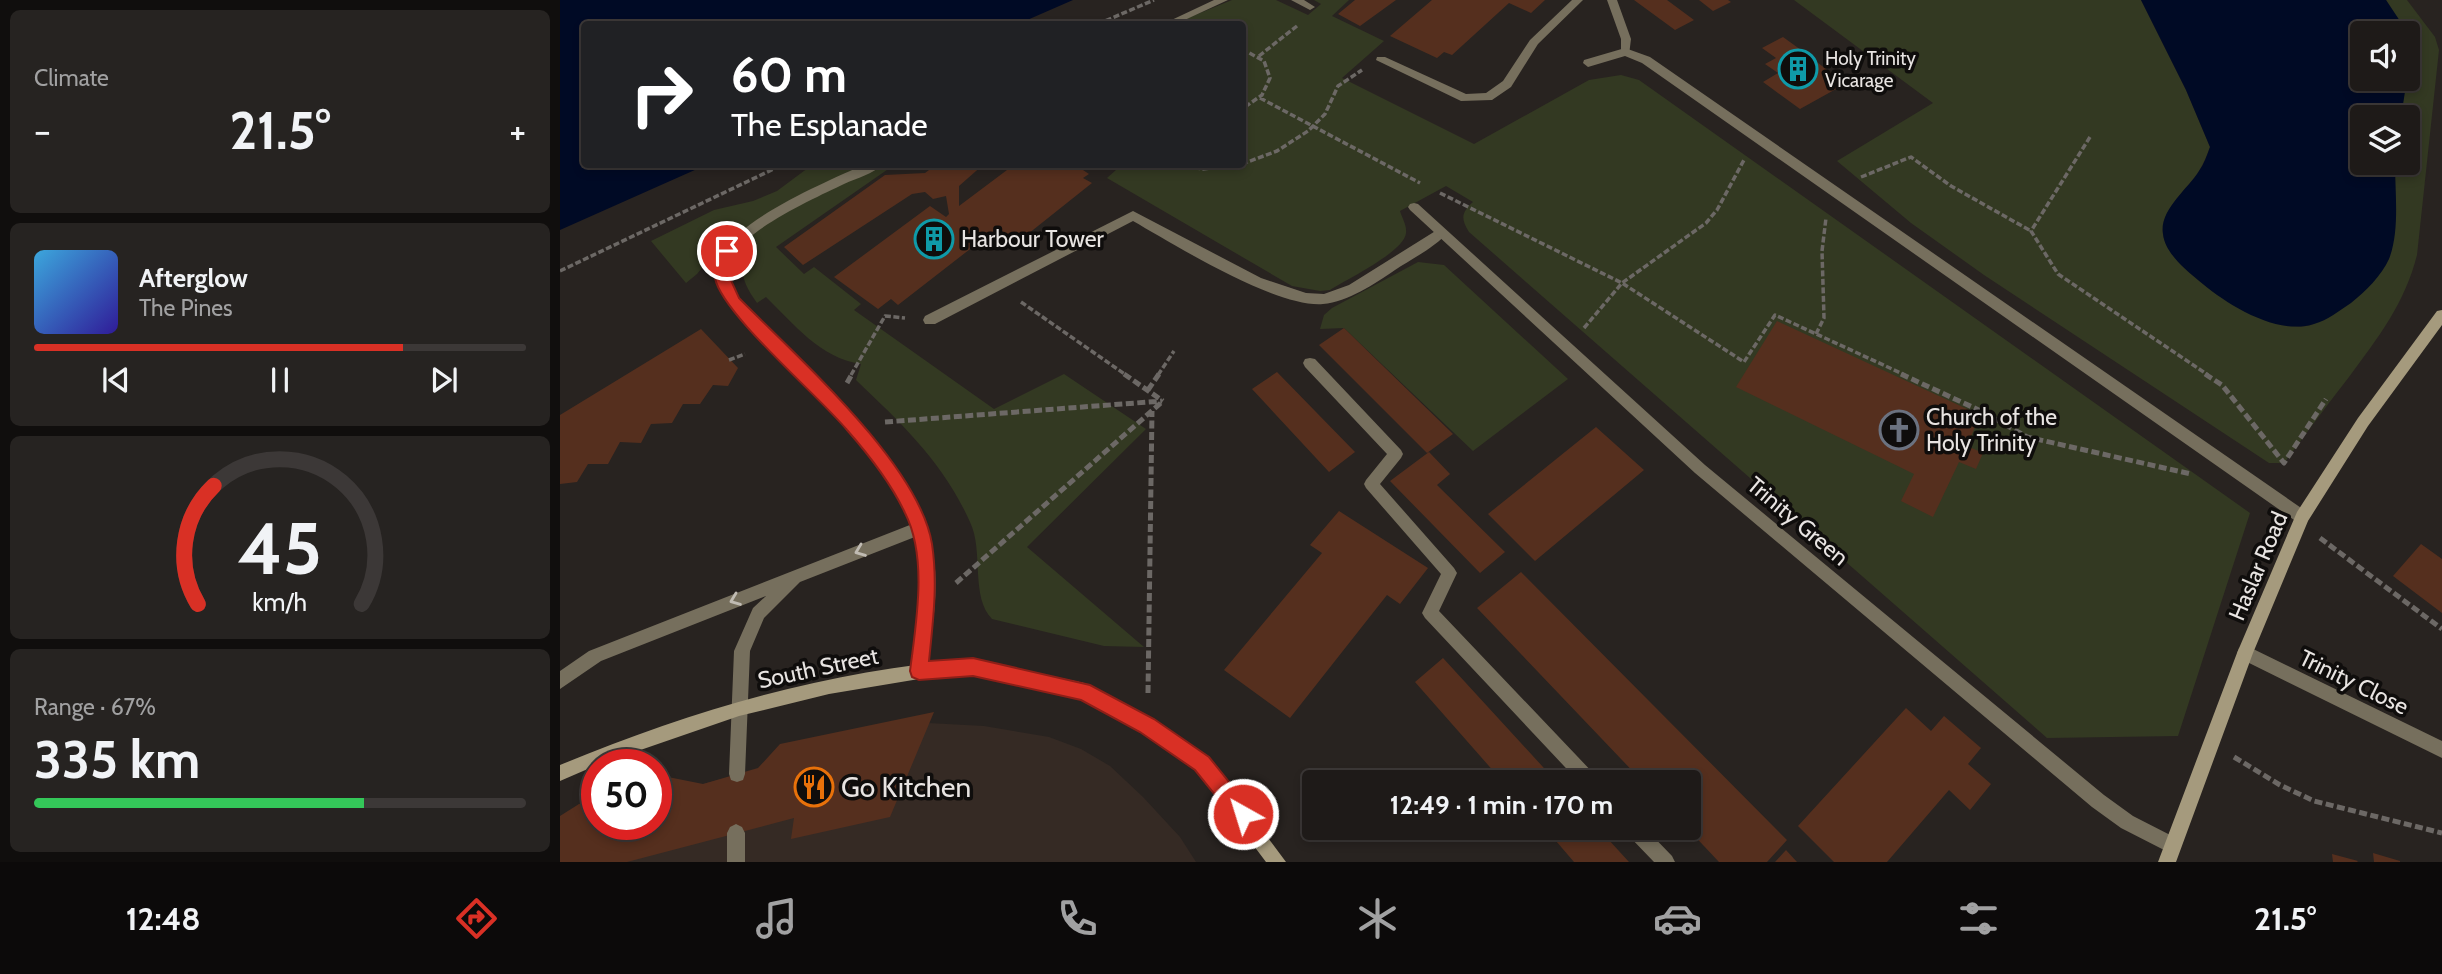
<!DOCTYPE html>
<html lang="en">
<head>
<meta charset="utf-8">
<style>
	:root { --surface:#1e1a18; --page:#262321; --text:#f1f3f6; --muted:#a1a1a2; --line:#3c3837; --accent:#d93025 }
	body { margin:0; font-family:Cabin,sans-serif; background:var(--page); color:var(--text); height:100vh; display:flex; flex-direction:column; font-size:26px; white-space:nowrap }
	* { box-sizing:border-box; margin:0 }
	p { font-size:23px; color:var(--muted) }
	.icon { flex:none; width:38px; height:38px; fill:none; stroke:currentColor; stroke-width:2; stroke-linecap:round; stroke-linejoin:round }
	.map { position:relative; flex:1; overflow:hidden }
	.drawer { display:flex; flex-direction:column; gap:10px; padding:10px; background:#100e0d; width:560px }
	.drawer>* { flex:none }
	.hud { position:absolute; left:21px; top:21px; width:665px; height:147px; border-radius:7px; box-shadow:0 4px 10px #0003,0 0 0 2px var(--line); background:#202124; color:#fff; overflow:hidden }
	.tools { position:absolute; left:1790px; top:21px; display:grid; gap:14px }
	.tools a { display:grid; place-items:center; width:70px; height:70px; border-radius:7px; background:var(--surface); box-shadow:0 4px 10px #0003,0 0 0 2px var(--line); font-size:35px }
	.speed { position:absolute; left:21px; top:749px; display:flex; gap:14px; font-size:35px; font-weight:700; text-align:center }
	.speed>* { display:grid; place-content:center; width:91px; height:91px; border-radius:50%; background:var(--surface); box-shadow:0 4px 10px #0003,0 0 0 2px var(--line); line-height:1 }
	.speed .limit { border:10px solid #d22; background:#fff; color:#111 }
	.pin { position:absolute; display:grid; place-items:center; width:60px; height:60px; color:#fff; margin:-30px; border:4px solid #fff; border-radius:50%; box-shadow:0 2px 7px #0007 }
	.me { position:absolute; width:77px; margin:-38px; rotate:321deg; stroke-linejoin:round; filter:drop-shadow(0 0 5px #0008) }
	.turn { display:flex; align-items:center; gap:24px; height:147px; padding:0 35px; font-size:32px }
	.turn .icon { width:91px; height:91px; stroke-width:2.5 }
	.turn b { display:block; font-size:49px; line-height:60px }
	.big { font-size:52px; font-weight:800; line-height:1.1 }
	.drawer .widget { flex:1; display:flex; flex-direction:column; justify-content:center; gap:10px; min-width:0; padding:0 24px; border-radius:10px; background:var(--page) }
	.drawer .dial { align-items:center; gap:0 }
	.dial svg { height:182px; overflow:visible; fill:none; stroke:var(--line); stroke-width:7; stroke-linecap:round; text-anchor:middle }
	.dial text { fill:var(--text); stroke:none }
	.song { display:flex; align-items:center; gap:21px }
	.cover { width:84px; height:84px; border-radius:10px; background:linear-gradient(135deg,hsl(200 70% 55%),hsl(250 70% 35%)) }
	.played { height:7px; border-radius:4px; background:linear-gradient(90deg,var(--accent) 75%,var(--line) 75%) }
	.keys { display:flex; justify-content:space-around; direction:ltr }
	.heat { display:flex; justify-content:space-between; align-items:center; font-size:38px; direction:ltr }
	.charge { height:10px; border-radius:5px; background:linear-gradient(90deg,#34c759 67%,var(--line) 0) }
	.trip { position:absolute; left:742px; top:770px; width:399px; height:70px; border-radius:7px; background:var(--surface); box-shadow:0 4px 10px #0003,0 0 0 2px var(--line); font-weight:800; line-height:70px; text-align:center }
	.tabs { display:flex; height:112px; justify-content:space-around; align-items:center; background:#0c0a0a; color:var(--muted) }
	.tabs .icon { width:49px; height:49px }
	.tabs .current { color:var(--accent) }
	.tabs b { font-size:32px; color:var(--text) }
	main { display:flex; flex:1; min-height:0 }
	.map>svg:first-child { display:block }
	.built { fill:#352a24 }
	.green { fill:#333922 }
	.water { fill:#000a25 }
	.building { fill:#552f1e }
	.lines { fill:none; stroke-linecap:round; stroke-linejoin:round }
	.path-far1 { stroke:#6c6865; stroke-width:3.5; stroke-dasharray:6 2.5; stroke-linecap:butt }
	.path { stroke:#6c6865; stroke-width:5; stroke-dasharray:8 3.5; stroke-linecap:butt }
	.lane { fill:#766f5d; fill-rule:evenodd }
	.street { fill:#766f5d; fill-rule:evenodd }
	.secondary { fill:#a59a7d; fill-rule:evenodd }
	.oneway { stroke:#c0bbb3 }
	.route { fill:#d93025; stroke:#8d1f18; stroke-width:2 }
	.labels { text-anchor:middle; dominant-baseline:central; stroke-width:7; stroke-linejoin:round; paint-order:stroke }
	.far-poi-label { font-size:19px; fill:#e8e4e2; stroke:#0f0d0c; text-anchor:start }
	.poi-label { font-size:23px; fill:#e8e4e2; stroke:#0f0d0c; text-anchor:start }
	.street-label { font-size:23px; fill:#e8e4e2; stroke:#0f0d0c }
	.near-poi-label { font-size:28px; fill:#e8e4e2; stroke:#0f0d0c; text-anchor:start }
</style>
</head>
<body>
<main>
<section class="drawer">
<div class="widget"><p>Climate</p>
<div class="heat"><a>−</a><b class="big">21.5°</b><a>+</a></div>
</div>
<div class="widget">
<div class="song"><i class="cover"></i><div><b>Afterglow</b><p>The Pines</p></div></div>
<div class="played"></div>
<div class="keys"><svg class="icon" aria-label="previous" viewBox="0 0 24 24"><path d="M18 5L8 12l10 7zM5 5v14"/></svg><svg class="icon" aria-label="pause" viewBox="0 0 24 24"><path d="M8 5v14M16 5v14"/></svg><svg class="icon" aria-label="next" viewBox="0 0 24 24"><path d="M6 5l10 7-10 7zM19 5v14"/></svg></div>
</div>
<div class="widget dial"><svg viewBox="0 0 100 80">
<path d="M14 69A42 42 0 1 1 86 69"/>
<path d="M14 69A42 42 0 0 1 21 17" stroke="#d93025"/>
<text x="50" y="56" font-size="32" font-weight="700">45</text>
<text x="50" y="72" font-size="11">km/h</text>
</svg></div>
<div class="widget"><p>Range · 67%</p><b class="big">335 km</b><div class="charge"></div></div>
</section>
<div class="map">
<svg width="1882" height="862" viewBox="0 0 1882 862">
	<rect width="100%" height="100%" fill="#282320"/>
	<path class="built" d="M368,723L424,726L489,737L521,749L550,766L583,797L620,837L636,862H0V821L19,804L37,801V824H96L143,784Z"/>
	<path class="green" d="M672,0H716L748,15L761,4L754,0H789L772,16L824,41L782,78L914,144L1029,80L1061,75L1079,80L1690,513L1618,736L1487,738L909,232C900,218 902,212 913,202L886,186L840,211C842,218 847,225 846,233C844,252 787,279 770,290L760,291L732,286L547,178L556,170L548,165L682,164V24H613Z
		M1234,0H1581L1626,90L1650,147C1647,155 1644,163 1639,171C1628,189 1600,210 1603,234C1607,272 1717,341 1753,324C1760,321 1767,312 1773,307C1792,291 1811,274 1829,258L1835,216V163H1848V117H1841L1851,40L1826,0H1847L1875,37L1879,50L1857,255C1845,303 1818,338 1789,377C1767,405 1746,434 1724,463H1709L1424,275L1351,223L1277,161L1373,103Z
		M252,165H334L216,247L244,274L254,267L301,304L294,310L434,409L504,374L586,429L467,547L584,647L544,646L432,619C410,597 424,551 410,522C383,462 342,424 296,380L301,364C260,358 234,324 206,297L197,303C179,278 180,269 189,241L170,234L137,274L126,283L91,241L154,210L193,201L217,191Z
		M858,262L884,265L1008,379L913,451L784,328L760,329L764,315L772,308Z"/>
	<path class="water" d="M0,0H513L458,24H24V164L146,165L0,230Z
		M1581,0H1826L1848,33H1802V79H1847L1841,117H1802V163H1835C1835,192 1840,231 1829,259C1822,275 1805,292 1791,303C1779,311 1768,320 1754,324C1716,336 1666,304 1638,280C1625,269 1605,253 1603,234C1599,210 1628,189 1639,171C1644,164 1647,155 1650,147L1626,90Z"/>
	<path class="building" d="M795,0H836L800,26L778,14Z
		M872,0H985L971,13L949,3L892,55L884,52L877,58L830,36Z
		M1074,0H1107L1134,20L1115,30Z
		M1139,0H1168L1171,2L1153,11Z
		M1223,37L1248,55L1285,84L1240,109L1203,82L1218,73L1205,64L1216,58L1202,48Z
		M377,164H424L399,186V206L455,164H514L529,174L523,178L532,183L453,246L432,232L338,305L331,299L318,309L274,277L370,206L386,217L389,214L386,196L373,199L365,192L352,194L243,265L224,247L325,175L365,173Z
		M1217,321L1420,415L1407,446L1423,453L1416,469L1399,462L1373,517L1341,501L1354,474L1176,387Z
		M784,328L893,434L867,453L759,345Z
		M141,329L178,368L168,386L153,385L140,404H123L112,423L91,424L81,443L60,442L48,464H28L17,482L0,484V415Z
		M717,372L795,452L769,472L692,389Z
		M1036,427L1084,470L975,561L928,514Z
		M869,452L890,474L877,485L945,552L920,573L830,481Z
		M779,511L868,568L840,604L827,595L730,718L664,670L762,553L750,545Z
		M1861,544L1882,559V613L1833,576Z
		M961,572L1227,840L1207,862H1159L1127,828L1129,782H1083L917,608Z
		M883,658L994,779L990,782H943L855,682Z
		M1346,708L1371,731L1384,716L1421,748L1408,764L1431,784L1410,810L1389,790L1327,862H1274L1238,826Z
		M374,712L330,817L231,839L234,818L67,862H0V816L19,804L37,798V824H96V778L103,776L143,784L198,768L220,744Z
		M997,828H1038L1069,862H1014L990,834Z
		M1226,850L1237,862H1215Z
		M1813,853L1840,861V862H1814Z
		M1772,854L1798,861L1797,862H1773Z"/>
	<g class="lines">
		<path class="path-far1" d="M538,24L594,0
			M682,49L704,61L710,78L702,95L682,109
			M699,56L737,26
			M700,98L860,183
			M1530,137L1471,231L1498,274L1648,375
			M609,164L643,169L680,164
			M682,164L717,151L748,131L765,114L778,86L802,70
			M560,166L562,164
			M1301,177L1351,157L1391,186L1471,231
			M880,193L1062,283L1184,362L1215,315L1345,375
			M0,271L224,164
			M461,302L566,375
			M1024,328L1062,283L1146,223L1157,210L1184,160
			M1256,334L1264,318L1262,251L1266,218
			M169,360L185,354
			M291,375L325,316L345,318
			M598,375L614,351"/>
		<path class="path" d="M564,374L603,401
			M1341,374L1423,412L1467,437L1631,474
			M1645,374L1662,385L1724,463L1766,399
			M287,383L292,374
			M588,390L599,374
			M325,422L602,401
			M1760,538L1882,629
			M396,583L603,401
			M588,693L592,411
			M1674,757L1720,785L1754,801L1882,833"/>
		<path class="lane" d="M1012,0H1023L978,44L951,87L932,100L901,101L816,60L817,57H825L906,94L926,93L943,81L970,40Z
			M1047,0H1057L1071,39L1069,55H1061V39Z
			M573,211L701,278L746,293L764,294L789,285L877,230L881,228L887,233C877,246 850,260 835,270C814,284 788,302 763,304C716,308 615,245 573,221L375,324H365L363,320L365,316Z
			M360,521L365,523L367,528L365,533L240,582L204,618L190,651L185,774L183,780L177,782L171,780L169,774L174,651L193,608L206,596L41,661L0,689V671L29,651Z
			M176,824L182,827L185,833V862H167V833L170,827Z"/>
		<path class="street" d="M654,0H668L616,24H603Z
			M731,0H744L755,7L750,10Z
			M1065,48L1090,57L1747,512L1749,517L1747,522L1742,524L1737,522L1082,63L1065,56L1028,67L1023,63L1024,60Z
			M305,164H323C313,174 297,178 284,184C255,198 181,231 169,262C164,276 173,291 181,302C244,378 362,453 374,559C379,596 371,634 367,671L365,676L359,679L353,676L351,671C356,629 365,585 357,543C339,454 227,377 172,309C163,297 152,280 156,265C167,222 267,182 305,164Z
			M854,203L858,204L1145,465L1544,795L1573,816L1618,839L1621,845L1618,851L1612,854L1606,851L1561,828L1532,807L1135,473L850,210L848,207L850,204Z
			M750,358L755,359L841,450L843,454L841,458L820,484L894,568L897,573L879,611L1036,776L1038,782H1019L865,618L862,613L881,574L806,488L804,484L806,480L827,454L745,367L743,363L745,359Z
			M1685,645L1882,741V758L1679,658L1677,653L1679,648Z
			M1064,828H1085L1112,856L1115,862H1094L1067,834Z"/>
		<path class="secondary" d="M1882,310V325L1808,426L1748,521L1693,653L1616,862H1598L1677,653L1737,512L1798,418L1877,311Z
			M413,659L524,683L593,719L648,757L726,862H706L636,769L581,731L522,698L413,675L359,679L269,694L179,716L37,765L0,781V765C133,710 269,670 413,659Z"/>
	</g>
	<defs><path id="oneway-chevron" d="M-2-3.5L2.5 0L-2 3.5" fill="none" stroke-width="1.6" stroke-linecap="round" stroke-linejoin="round" transform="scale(1.75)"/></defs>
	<g class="oneway">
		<use href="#oneway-chevron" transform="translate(300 551) rotate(159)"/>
		<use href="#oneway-chevron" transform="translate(175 600) rotate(159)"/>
	</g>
	<path class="route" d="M167,246L174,251L169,276L179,298C236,356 359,464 372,544C378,584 373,621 369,661L413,658L530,685L594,719L649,757L690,808L693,814L690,821L683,824L676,821L635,770L580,732L521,700L413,676L359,680L352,677L350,671C356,623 368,558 345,513C331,483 309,455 287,430C259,396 162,314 155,278C154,270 158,259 160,251Z"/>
	<defs>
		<symbol id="building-ring" viewBox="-11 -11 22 22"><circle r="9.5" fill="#0f0d0c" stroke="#0f9aa8" stroke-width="1.5"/><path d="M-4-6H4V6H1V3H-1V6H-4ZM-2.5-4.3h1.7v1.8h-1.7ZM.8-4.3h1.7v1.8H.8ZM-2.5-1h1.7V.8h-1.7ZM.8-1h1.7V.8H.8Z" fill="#0f9aa8"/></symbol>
		<symbol id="church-ring" viewBox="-11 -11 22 22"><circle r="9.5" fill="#0f0d0c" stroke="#6b7280" stroke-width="1.5"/><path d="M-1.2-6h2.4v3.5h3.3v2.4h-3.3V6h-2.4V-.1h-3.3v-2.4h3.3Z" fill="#6b7280"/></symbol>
		<symbol id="restaurant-ring" viewBox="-11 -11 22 22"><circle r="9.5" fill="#0f0d0c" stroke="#e8710a" stroke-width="1.5"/><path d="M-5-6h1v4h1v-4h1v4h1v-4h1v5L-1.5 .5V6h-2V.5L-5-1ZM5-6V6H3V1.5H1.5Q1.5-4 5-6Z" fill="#e8710a"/></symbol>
	</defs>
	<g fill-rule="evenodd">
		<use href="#building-ring" x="1216" y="47" width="44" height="44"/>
		<use href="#building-ring" x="352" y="217" width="44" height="44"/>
		<use href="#church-ring" x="1317" y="408" width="44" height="44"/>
		<use href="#restaurant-ring" x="232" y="765" width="44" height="44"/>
	</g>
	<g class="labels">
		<g class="far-poi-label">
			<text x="1265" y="58">Holy Trinity<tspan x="1265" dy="22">Vicarage</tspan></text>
		</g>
		<g class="poi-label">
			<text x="401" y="239">Harbour Tower</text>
			<text x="1366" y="417">Church of the<tspan x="1366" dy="26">Holy Trinity</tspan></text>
		</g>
		<g class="street-label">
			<text transform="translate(1238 521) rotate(40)">Trinity Green</text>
			<text transform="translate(1698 566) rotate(-67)">Haslar Road</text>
			<text transform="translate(258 668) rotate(-12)">South Street</text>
			<text transform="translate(1794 682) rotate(26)">Trinity Close</text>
		</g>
		<g class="near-poi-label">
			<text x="281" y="787">Go Kitchen</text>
		</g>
	</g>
</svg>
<div class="tools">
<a><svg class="icon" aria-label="sound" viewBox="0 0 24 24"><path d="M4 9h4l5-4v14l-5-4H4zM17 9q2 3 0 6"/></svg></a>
<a><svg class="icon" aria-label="layers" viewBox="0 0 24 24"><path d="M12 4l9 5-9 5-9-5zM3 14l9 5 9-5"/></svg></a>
</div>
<div class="speed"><div class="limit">50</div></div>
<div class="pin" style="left:167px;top:251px;background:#d93025"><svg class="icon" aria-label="arrive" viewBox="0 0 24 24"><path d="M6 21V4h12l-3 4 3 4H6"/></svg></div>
<svg class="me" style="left:683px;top:814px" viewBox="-20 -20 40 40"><circle r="17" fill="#d93025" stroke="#fff" stroke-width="3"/><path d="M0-11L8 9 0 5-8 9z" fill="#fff"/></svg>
<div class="trip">12:49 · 1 min · 170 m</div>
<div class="hud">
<div class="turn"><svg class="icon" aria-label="right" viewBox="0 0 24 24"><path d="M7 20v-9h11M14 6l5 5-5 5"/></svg><div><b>60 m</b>The Esplanade</div></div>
</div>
</div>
</main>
<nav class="tabs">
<b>12:48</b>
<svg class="icon current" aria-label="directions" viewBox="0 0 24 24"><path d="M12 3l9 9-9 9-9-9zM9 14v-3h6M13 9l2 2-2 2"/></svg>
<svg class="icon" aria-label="music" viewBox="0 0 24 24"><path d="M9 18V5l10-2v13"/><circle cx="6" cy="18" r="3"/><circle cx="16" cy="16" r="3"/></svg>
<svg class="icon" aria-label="phone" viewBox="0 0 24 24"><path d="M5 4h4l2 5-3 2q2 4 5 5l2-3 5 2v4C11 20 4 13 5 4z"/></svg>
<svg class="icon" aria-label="climate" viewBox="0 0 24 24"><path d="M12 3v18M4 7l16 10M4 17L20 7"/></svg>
<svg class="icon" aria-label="car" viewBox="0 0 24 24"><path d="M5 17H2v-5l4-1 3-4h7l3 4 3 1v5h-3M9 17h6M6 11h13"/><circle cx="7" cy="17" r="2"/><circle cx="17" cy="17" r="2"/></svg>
<svg class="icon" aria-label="filters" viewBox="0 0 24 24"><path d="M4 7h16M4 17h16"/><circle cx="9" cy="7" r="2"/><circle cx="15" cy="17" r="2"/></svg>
<b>21.5°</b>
</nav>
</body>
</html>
